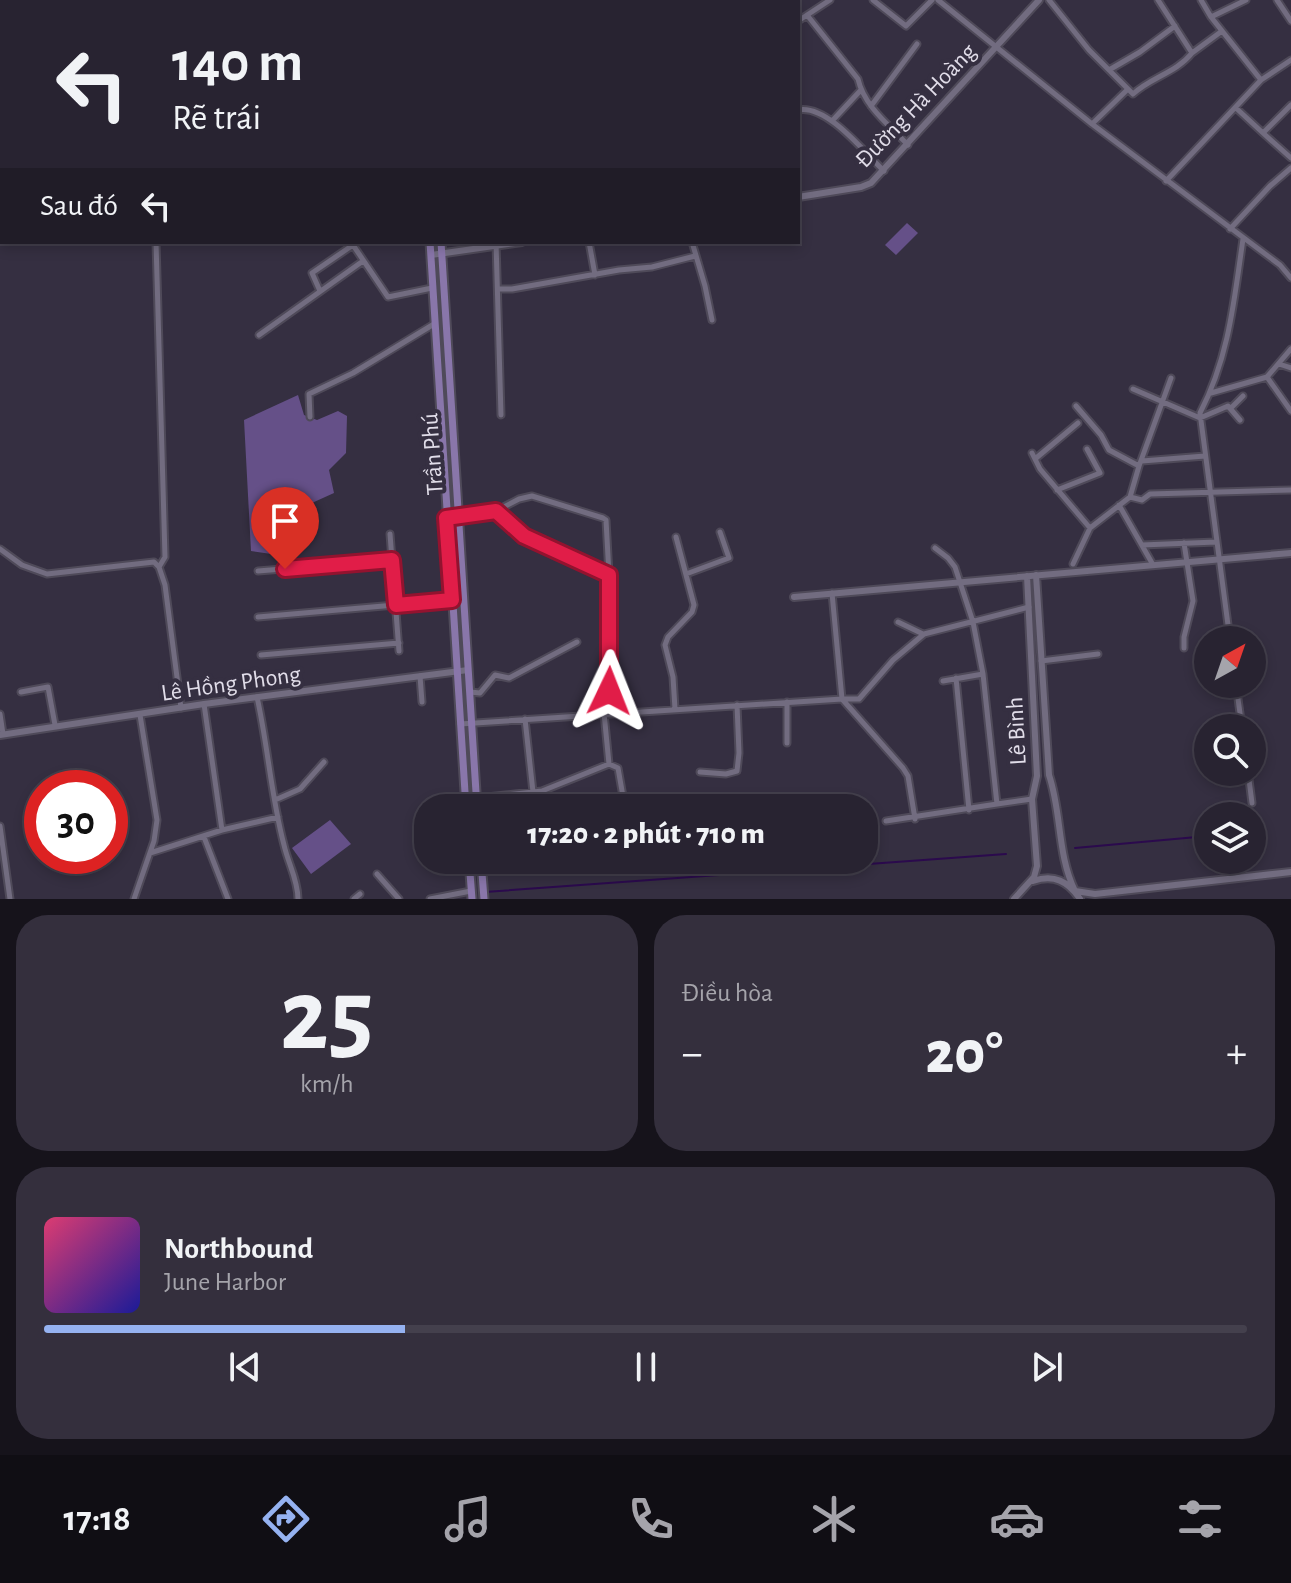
<!DOCTYPE html>
<html lang="vi">
<head>
<meta charset="utf-8">
<style>
	:root { --surface:#282331; --page:#342f3d; --text:#f1f3f6; --muted:#a5a4ab; --line:#44404d; --accent:#95b2f1 }
	body { margin:0; font-family:"Alegreya Sans",sans-serif; background:var(--page); color:var(--text); height:100vh; display:flex; flex-direction:column; font-size:30px; white-space:nowrap }
	* { box-sizing:border-box; margin:0 }
	p { font-size:26px; color:var(--muted) }
	.icon { flex:none; width:44px; height:44px; fill:none; stroke:currentColor; stroke-width:2; stroke-linecap:round; stroke-linejoin:round }
	.map { position:relative; height:899px; overflow:hidden }
	.sheet { display:flex; flex-direction:column; gap:16px; padding:16px; background:#16131b; flex:1 }
	.sheet>* { flex:none }
	.hud { position:absolute; left:0px; top:0px; width:800px; height:244px; box-shadow:0 4px 12px #0003,0 0 0 2px var(--line); background:#282331; color:var(--text); overflow:hidden }
	.needle { width:52px; rotate:40deg }
	.buttons { position:absolute; left:1194px; top:626px; display:grid; gap:16px }
	.buttons a { display:grid; place-items:center; width:72px; height:72px; border-radius:50%; background:var(--surface); box-shadow:0 4px 12px #0003,0 0 0 2px var(--line); font-size:40px }
	.speed { position:absolute; left:24px; top:770px; display:flex; gap:16px; font-size:40px; font-weight:700; text-align:center }
	.speed>* { display:grid; place-content:center; width:104px; height:104px; border-radius:50%; background:var(--surface); box-shadow:0 4px 12px #0003,0 0 0 2px var(--line); line-height:1 }
	.speed .limit { border:12px solid #d22; background:#fff; color:#111 }
	.pin { position:absolute; display:grid; place-items:center; width:68px; height:68px; color:#fff; margin:-82px -34px; border-radius:50% 50% 50% 0; rotate:-45deg; box-shadow:0 0 8px #0007 }
	.pin .icon { rotate:45deg }
	.me { position:absolute; width:88px; margin:-44px; rotate:2deg; stroke-linejoin:round; filter:drop-shadow(0 0 6px #0008) }
	.turn { display:flex; align-items:center; gap:28px; height:168px; padding:0 40px; font-size:36px }
	.turn .icon { width:104px; height:104px; stroke-width:2.5 }
	.turn b { display:block; font-size:56px; line-height:68px }
	.then { display:flex; align-items:center; height:76px; padding:0 40px; background:#0003; gap:16px; font-size:30px }
	.big { font-size:60px; font-weight:800; line-height:1.1 }
	.sheet .tile { flex:1; display:flex; flex-direction:column; justify-content:center; gap:12px; min-width:0; padding:0 28px; border-radius:32px; background:var(--page) }
	.sheet .dial { align-items:center; gap:0 }
	.dial b { font-size:104px; line-height:1 }
	.song { display:flex; align-items:center; gap:24px }
	.cover { width:96px; height:96px; border-radius:12px; background:linear-gradient(135deg,hsl(340 70% 55%),hsl(240 70% 35%)) }
	.played { height:8px; border-radius:4px; background:linear-gradient(90deg,var(--accent) 30%,var(--line) 30%) }
	.keys { display:flex; justify-content:space-around; direction:ltr }
	.heat { display:flex; justify-content:space-between; align-items:center; font-size:44px; direction:ltr }
	.sheet .tiles { flex:1; display:grid; gap:16px; grid-template-columns:1fr 1fr }
	.tile:last-child { grid-column:span 2 }
	.trip { position:absolute; left:414px; top:794px; width:464px; height:80px; border-radius:32px; background:var(--surface); box-shadow:0 4px 12px #0003,0 0 0 2px var(--line); font-weight:800; line-height:80px; text-align:center }
	.tabs { display:flex; height:128px; justify-content:space-around; align-items:center; background:#100e14; color:var(--muted) }
	.tabs .icon { width:56px; height:56px }
	.tabs .on { color:var(--accent) }
	.tabs b { font-size:36px; color:var(--text) }
	.map>svg:first-child { display:block }
	.green { fill:#655088 }
	.lines { fill:none; stroke-linecap:round; stroke-linejoin:round }
	.stream { stroke:#2b0a4d; stroke-width:2 }
	.minor-casing { stroke:#4f4a59; stroke-width:9 }
	.tertiary-casing { stroke:#4f4a59; stroke-width:10 }
	.primary-casing { stroke:#4f4a59; stroke-width:11 }
	.minor { stroke:#726c80; stroke-width:5 }
	.tertiary { stroke:#726c80; stroke-width:6 }
	.primary { stroke:#8976aa; stroke-width:7 }
	.route-casing { stroke:#92132f; stroke-width:20 }
	.route { stroke:#e11d48; stroke-width:14 }
	.labels { text-anchor:middle; dominant-baseline:central; stroke-width:8; stroke-linejoin:round; paint-order:stroke }
	.street-label { font-size:24px; fill:#e1dde9; stroke:#352f41 }
</style>
</head>
<body>
<div class="map">
<svg width="1291" height="899" viewBox="0 0 1291 899">
	<rect width="100%" height="100%" fill="#352f41"/>
	<path class="green" d="M907,223L918,233L896,255L885,245Z
		M298,395L304,415L317,420L338,411L347,416L346,453L329,470L334,493L303,507L307,534L296,552L285,556L251,551L244,420Z
		M330,820L351,844L311,874L292,848Z"/>
	<g class="lines">
		<path class="stream" d="M1252,833L1260,832
			M1075,848L1208,836
			M485,892L1006,854"/>
		<defs>
			<path id="minor" d="M83,0L87,2
				M130,0L131,2
				M206,0L208,2
				M473,0V2
				M670,0V2
				M873,0L906,26L932,0
				M938,0L1092,124L1280,265L1291,278
				M1049,0L1089,50L1133,94C1151,77 1176,73 1192,53
				M1158,0L1192,53L1222,31
				M1201,0L1211,17L1261,80
				M1277,0L1291,21
				M54,2L55,0
				M93,2L94,0
				M224,2L227,0
				M807,15L858,79C864,106 889,125 908,145
				M1211,17L1246,0
				M798,21L830,0
				M0,23L2,24
				M1109,70L1140,52L1175,26
				M871,106L917,44
				M1236,108L1263,133L1291,105
				M798,110C827,104 864,152 884,171
				M832,121L860,91
				M1092,124L1128,89
				M1263,133L1291,158
				M1166,181L1261,80L1291,60
				M1230,229L1270,186L1291,168
				M156,242L165,557L159,567
				M496,242L501,415
				M589,242L595,275
				M692,242L705,286L712,320
				M499,289H512L619,270L652,267L695,256
				M320,291L312,273L353,245L388,297L432,288
				M259,335L363,261
				M1279,364L1291,368
				M1267,377L1291,411
				M1133,389L1200,418L1228,406L1240,420
				M1211,393L1267,377L1291,349
				M1076,406L1101,435L1109,450L1139,466
				M1231,408L1243,396
				M310,417L309,394L353,373L434,324
				M1032,453L1040,469L1090,528
				M1035,459L1078,423
				M1142,461L1205,456
				M1057,490L1100,473L1087,449
				M1130,497L1139,466L1171,378
				M1119,505L1152,563
				M496,511L519,499L532,496L603,518L606,520L609,575
				M447,518L496,511L524,536L609,575V712
				M390,534L399,651
				M1142,545L1216,542
				M935,548L948,558L955,567L973,622L983,674L997,804L1032,799
				M0,549L22,565L47,574L154,562L159,567L165,585L181,708
				M1073,564L1090,528L1130,497L1142,500L1150,494L1291,490
				M258,571L392,560
				M686,574L729,558L720,532
				M832,593L842,699H859L893,660L924,634L1029,607
				M258,617L452,600
				M898,622L923,634
				M1230,640L1200,413C1229,357 1234,301 1243,239
				M1184,648V637L1193,601L1184,543
				M261,655L399,643
				M1041,661L1098,654
				M420,676L422,702
				M956,678L969,810
				M943,681L983,674
				M1236,684L1242,728
				M21,692L48,687L55,725
				M470,692L480,693L495,675L509,678L577,642
				M257,697C268,746 271,796 284,845C288,863 298,880 298,899
				M204,704L222,830
				M675,709L673,677L665,645L668,637L692,612L694,605L676,537
				M604,713L609,764L618,768L625,808
				M0,714L3,734
				M460,724L842,699L903,768L908,776L915,819
				M787,743V702
				M700,772L726,774L737,771L739,753L737,705
				M1248,772L1252,803
				M533,792L542,791L609,764
				M477,798L533,792L525,719
				M275,800L300,789L324,762
				M886,821L997,804
				M0,826L10,899
				M204,837L228,899
				M150,853L222,830L278,817
				M377,874L399,899
				M134,899L154,841L157,820L140,715
				M354,899L360,894
				M430,899L471,891"/>
			<path id="tertiary" d="M798,197L861,187L871,183L1039,0
				M431,255L522,242
				M1036,575L1049,775C1062,814 1057,854 1075,891L1095,894L1291,872
				M794,597L1291,553
				M0,735L204,704L468,670
				M1033,881C1054,874 1068,881 1080,899
				M1014,899L1034,877L1037,866L1032,799L1037,776L1027,576"/>
			<path id="primary" d="M412,0L413,2
				M423,0V2
				M430,242L466,808
				M441,242L477,808
				M469,860L472,899
				M481,860L484,899"/>
		</defs>
		<use href="#minor" class="minor-casing"/>
		<use href="#tertiary" class="tertiary-casing"/>
		<use href="#primary" class="primary-casing"/>
		<use href="#minor" class="minor"/>
		<use href="#tertiary" class="tertiary"/>
		<use href="#primary" class="primary"/>
	</g>
	<g class="lines">
		<defs>
			<path id="route" d="M285,569L392,560L396,605L452,600L446,518L496,511L524,536L609,575V691"/>
		</defs>
		<use href="#route" class="route-casing"/>
		<use href="#route" class="route"/>
	</g>
	<g class="labels">
		<g class="street-label">
			<text transform="translate(916 106) rotate(-46)">Đường Hà Hoàng</text>
			<text transform="translate(433 454) rotate(-94)">Trần Phú</text>
			<text transform="translate(231 684) rotate(-8)">Lê Hồng Phong</text>
			<text transform="translate(1017 731) rotate(-93)">Lê Bình</text>
		</g>
	</g>
</svg>
<div class="buttons">
<a><svg class="needle" viewBox="-14 -14 28 28"><path d="M0-13l5 13h-10z" fill="#e53935"/><path d="M0 13l5-13h-10z" fill="#a5a4ab"/></svg></a>
<a><svg class="icon" aria-label="search" viewBox="0 0 24 24"><circle cx="10" cy="10" r="6"/><path d="M15 15l6 6"/></svg></a>
<a><svg class="icon" aria-label="layers" viewBox="0 0 24 24"><path d="M12 4l9 5-9 5-9-5zM3 14l9 5 9-5"/></svg></a>
</div>
<div class="speed"><div class="limit">30</div></div>
<div class="pin" style="left:285px;top:569px;background:#d93025"><svg class="icon" aria-label="arrive" viewBox="0 0 24 24"><path d="M6 21V4h12l-3 4 3 4H6"/></svg></div>
<svg class="me" style="left:609px;top:691px" viewBox="-20 -20 40 40"><path d="M0-17L14 15 0 8-14 15z" fill="#e11d48" stroke="#fff" stroke-width="4"/></svg>
<div class="trip">17:20 · 2 phút · 710 m</div>
<div class="hud">
<div class="turn"><svg class="icon" aria-label="left" viewBox="0 0 24 24"><path d="M17 20v-9H6M10 6l-5 5 5 5"/></svg><div><b>140 m</b>Rẽ trái</div></div>
<div class="then">Sau đó<svg class="icon" aria-label="left" viewBox="0 0 24 24"><path d="M17 20v-9H6M10 6l-5 5 5 5"/></svg></div>
</div>
</div>
<section class="sheet">
<div class="tiles">
<div class="tile dial"><b>25</b><p>km/h</p></div>
<div class="tile"><p>Điều hòa</p>
<div class="heat"><a>−</a><b class="big">20°</b><a>+</a></div>
</div>
<div class="tile">
<div class="song"><i class="cover"></i><div><b>Northbound</b><p>June Harbor</p></div></div>
<div class="played"></div>
<div class="keys"><svg class="icon" aria-label="previous" viewBox="0 0 24 24"><path d="M18 5L8 12l10 7zM5 5v14"/></svg><svg class="icon" aria-label="pause" viewBox="0 0 24 24"><path d="M8 5v14M16 5v14"/></svg><svg class="icon" aria-label="next" viewBox="0 0 24 24"><path d="M6 5l10 7-10 7zM19 5v14"/></svg></div>
</div>
</div>
</section>
<nav class="tabs">
<b>17:18</b>
<svg class="icon on" aria-label="directions" viewBox="0 0 24 24"><path d="M12 3l9 9-9 9-9-9zM9 14v-3h6M13 9l2 2-2 2"/></svg>
<svg class="icon" aria-label="music" viewBox="0 0 24 24"><path d="M9 18V5l10-2v13"/><circle cx="6" cy="18" r="3"/><circle cx="16" cy="16" r="3"/></svg>
<svg class="icon" aria-label="phone" viewBox="0 0 24 24"><path d="M5 4h4l2 5-3 2q2 4 5 5l2-3 5 2v4C11 20 4 13 5 4z"/></svg>
<svg class="icon" aria-label="climate" viewBox="0 0 24 24"><path d="M12 3v18M4 7l16 10M4 17L20 7"/></svg>
<svg class="icon" aria-label="car" viewBox="0 0 24 24"><path d="M5 17H2v-5l4-1 3-4h7l3 4 3 1v5h-3M9 17h6M6 11h13"/><circle cx="7" cy="17" r="2"/><circle cx="17" cy="17" r="2"/></svg>
<svg class="icon" aria-label="filters" viewBox="0 0 24 24"><path d="M4 7h16M4 17h16"/><circle cx="9" cy="7" r="2"/><circle cx="15" cy="17" r="2"/></svg>
</nav>
</body>
</html>
